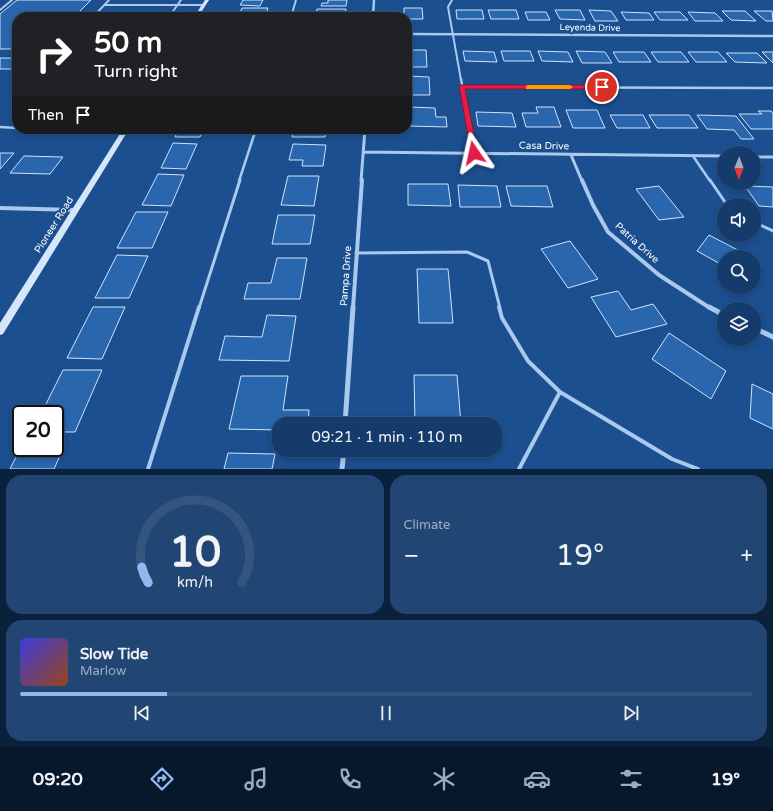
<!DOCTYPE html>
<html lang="en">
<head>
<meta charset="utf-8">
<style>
	:root { --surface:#143b6b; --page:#214673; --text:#f1f3f6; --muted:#9dadc1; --line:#33557e; --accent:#90b9f0 }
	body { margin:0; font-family:"Varela Round",sans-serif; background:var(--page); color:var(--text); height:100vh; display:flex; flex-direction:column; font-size:15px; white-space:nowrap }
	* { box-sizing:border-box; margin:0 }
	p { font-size:13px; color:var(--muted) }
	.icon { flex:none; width:22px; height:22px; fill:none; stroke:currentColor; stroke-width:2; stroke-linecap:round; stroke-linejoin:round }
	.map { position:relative; height:469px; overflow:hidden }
	.side { display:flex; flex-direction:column; gap:6px; padding:6px; background:#0b203b; flex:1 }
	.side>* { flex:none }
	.top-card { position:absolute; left:12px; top:12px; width:400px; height:122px; border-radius:16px; box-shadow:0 2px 6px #0003,0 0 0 1px var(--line); background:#202124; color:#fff; overflow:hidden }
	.needle { width:26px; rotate:181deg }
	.tools { position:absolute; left:717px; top:146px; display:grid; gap:8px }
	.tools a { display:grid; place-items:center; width:44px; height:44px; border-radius:50%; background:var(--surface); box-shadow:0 2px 6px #0003,0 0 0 1px var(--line); font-size:20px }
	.speed { position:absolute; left:12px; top:405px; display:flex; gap:8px; font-size:20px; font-weight:700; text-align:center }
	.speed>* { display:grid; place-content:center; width:52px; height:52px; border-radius:50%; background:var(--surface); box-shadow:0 2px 6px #0003,0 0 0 1px var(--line); line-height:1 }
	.speed .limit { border:2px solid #111; border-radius:6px; background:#fff; color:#111 }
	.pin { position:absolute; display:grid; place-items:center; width:34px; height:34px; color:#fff; margin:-17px; border:2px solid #fff; border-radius:50%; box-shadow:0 1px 4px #0007 }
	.me { position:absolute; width:44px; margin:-22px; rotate:349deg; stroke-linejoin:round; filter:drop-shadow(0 0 3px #0008) }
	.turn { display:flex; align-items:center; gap:14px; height:84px; padding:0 16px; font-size:18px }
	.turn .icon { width:52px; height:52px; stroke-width:2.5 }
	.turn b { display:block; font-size:28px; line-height:34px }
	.then { display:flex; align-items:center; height:38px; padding:0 16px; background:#0003; gap:8px; font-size:15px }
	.big { font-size:30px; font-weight:600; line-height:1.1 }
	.side .widget { flex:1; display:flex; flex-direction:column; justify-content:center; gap:6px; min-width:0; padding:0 14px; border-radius:16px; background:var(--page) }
	.side .dial { align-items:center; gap:0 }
	.dial svg { height:104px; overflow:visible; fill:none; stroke:var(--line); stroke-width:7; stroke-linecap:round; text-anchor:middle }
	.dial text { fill:var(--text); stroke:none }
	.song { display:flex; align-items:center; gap:12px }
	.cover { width:48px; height:48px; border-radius:6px; background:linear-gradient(135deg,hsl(240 70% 55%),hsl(20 70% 35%)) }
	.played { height:4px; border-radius:2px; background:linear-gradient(90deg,var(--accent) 20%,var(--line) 20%) }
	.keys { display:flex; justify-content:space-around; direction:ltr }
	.heat { display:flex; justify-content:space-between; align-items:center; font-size:22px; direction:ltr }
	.side .tiles { flex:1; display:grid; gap:6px; grid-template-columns:1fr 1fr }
	.widget:last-child { grid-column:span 2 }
	.trip { position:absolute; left:272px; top:417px; width:230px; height:40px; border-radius:16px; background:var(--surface); box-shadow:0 2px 6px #0003,0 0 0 1px var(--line); font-weight:600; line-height:40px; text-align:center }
	.tabs { display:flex; height:64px; justify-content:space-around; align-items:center; background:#08182b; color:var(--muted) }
	.tabs .icon { width:28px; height:28px }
	.tabs .active { color:var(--accent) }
	.tabs b { font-size:18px; color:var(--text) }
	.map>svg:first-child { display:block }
	.building { fill:#2a66ad; stroke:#cfe3fa }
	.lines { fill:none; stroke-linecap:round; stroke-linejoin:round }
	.service-far3 { stroke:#a9c9ee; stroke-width:2 }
	.service-far2 { stroke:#a9c9ee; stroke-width:2.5 }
	.service-far1 { stroke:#a9c9ee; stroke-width:3 }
	.service { stroke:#a9c9ee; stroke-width:4 }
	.minor-far3 { stroke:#a9c9ee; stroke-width:2.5 }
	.minor-far2 { stroke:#a9c9ee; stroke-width:3 }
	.minor-far1 { stroke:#a9c9ee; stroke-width:4 }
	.minor { stroke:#a9c9ee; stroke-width:5 }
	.tertiary { fill:#a9c9ee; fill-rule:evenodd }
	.secondary { fill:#d6e6fa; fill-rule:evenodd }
	.route { fill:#e11d48; stroke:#92132f }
	.slow { fill:#f59e0b }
	.labels { text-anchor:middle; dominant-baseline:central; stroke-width:4; stroke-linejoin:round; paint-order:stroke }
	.far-street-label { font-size:9px; fill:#fff; stroke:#1b4f8f }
	.street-label { font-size:10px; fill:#fff; stroke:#1b4f8f }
</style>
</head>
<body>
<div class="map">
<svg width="773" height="469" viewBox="0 0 773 469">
	<rect width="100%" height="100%" fill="#1b4f8f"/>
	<path class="building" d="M17,0H91L74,17H17V49H0V14Z
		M243,0H263L260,6L240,5Z
		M328,0H347L346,6H321L322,3H328Z
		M242,8H268L265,17H238Z
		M404,8H422L423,19H407V17H404Z
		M317,9H346L345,17H326L327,14H316Z
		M456,10H482L484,19H457Z
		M488,10H516L519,19H491Z
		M555,10H580L585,20L560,19Z
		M589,10L611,11L618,21H595Z
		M722,11H745L756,21L731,20Z
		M754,11H772L773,21H766Z
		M525,12H546L550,20H528Z
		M621,12L649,13L654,20H626Z
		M654,12H680L688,20H660Z
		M688,12L715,13L723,21H695Z
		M407,50H426L427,67H407Z
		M463,51L494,52L497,62L465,61Z
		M501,51H530L534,61H504Z
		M538,51L568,52L573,62L542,61Z
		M576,51L605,52L612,63H582Z
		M613,52H644L651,62H619Z
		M651,52H681L689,62H658Z
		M688,52H718L727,62H696Z
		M762,52H773V63Z
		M726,53H757L767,63L735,62Z
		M0,58H17V64L12,69H0Z
		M408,76L429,77L430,95H408Z
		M409,107L435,108L436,117H446L447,127L409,126Z
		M536,107H554L561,127H526L522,113H538Z
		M566,110H597L605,128H573Z
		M758,111H771L773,113V129H751L739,114H762Z
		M476,112L512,113L516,127L478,126Z
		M610,115H643L650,128H617Z
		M649,115H689L698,128H657Z
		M697,115L736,116L754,139H741L734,130L707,129Z
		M179,129H204L200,137H175Z
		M294,129H327L325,137H292Z
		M173,143L197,144L186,169L161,168Z
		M293,144L326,145L323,166H302L303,160H289Z
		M0,153H14L0,169Z
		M24,156L63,157L50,174L10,173Z
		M158,174L184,175L171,206L142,205Z
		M288,176H319L314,206L281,205Z
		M408,184H448L451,206L408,205Z
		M458,185L497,186L501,207H460Z
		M506,186H547L553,207L511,206Z
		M659,186L684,217L659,220L636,189Z
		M745,186L773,187V207L759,206Z
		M136,212H168L152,248H117Z
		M278,215H315L310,244H272Z
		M709,235L751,257H724V266L697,251Z
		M570,241L598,279L568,288L541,249Z
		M117,255L148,256L129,298H95Z
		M277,258H307L300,299H244L248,283H271Z
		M417,269H448L453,323H419Z
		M618,291L631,310L653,304L667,324L616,337L591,297Z
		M93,307H125L102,359L67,358Z
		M267,315L296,316L289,361L219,360L225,336L262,337Z
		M669,333L726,371L711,399L652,359Z
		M63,370H102L75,432H55V414H41Z
		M414,375H457L461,424H415Z
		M241,376H288L283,410H309L308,424H279V430L229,429Z
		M752,384L773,394V429L750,418Z
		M55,446L64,447L54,469H10L21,447V448H55Z
		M228,453L275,454L272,469H224Z"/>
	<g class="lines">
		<path class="service-far3" d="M452,0L448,7L461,80
			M104,5H204
			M0,10L12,0
			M93,17L109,0
			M169,17L181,0
			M291,17L296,0"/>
		<path class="service-far2" d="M461,79L474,153
			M462,87L773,88
			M0,127L17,128
			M102,129H126
			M693,156L710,181
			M239,181L256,129"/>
		<path class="service-far1" d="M710,180L727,205
			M754,222L773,231
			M356,253L467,252L488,261L500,308
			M199,308L240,180"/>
		<path class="service" d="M499,307L502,318L528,361L560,392L672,459L698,469
			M148,469L199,307
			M519,469L560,392"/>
		<path class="minor-far3" d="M373,17L374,0
			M407,34L773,36"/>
		<path class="minor-far2" d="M363,152L724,156
			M571,155L582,181
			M754,157H773
			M361,181L365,129"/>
		<path class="minor-far1" d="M582,180L593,205L608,232L659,275L710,308
			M353,308L362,180"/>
		<path class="minor" d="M709,307L724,315
			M754,328L773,337
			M345,424L353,307
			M342,469L344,450"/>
		<path class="tertiary" d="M0,206L75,208L78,210L75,212L0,210Z"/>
		<path class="secondary" d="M205,0H209L198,17H194Z
			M123,129H129L3,334L0,335V323Z"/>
	</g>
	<path class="route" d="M459,85H602L605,87L602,89H465L478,153L474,156L471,153Z"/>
	<path class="slow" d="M528,85H570L573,87L570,89H526V86Z"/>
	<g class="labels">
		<g class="far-street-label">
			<text transform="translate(590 28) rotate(1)">Leyenda Drive</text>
		</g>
		<g class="street-label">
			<text transform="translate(544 146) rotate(1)">Casa Drive</text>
			<text transform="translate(54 225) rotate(-58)">Pioneer Road</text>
			<text transform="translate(637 243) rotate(42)">Patria Drive</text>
			<text transform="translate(346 276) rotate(-86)">Pampa Drive</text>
		</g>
	</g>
</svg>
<div class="tools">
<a><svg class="needle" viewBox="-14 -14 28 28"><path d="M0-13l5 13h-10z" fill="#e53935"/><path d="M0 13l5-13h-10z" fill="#9dadc1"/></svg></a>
<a><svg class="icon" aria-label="sound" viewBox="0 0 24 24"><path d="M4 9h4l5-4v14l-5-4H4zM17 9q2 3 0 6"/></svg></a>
<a><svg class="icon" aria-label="search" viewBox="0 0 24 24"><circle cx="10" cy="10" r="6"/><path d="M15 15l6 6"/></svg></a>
<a><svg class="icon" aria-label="layers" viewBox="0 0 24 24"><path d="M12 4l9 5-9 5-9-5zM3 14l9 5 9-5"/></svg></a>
</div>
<div class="speed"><div class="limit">20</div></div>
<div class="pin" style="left:602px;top:87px;background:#d93025"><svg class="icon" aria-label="arrive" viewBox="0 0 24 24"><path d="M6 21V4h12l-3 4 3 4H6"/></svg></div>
<svg class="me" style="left:474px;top:153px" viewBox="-20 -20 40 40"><path d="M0-17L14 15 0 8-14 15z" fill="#e11d48" stroke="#fff" stroke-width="4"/></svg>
<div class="trip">09:21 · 1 min · 110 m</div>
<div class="top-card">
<div class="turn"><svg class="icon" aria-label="right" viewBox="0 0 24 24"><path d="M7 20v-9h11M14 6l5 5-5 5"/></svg><div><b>50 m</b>Turn right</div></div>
<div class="then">Then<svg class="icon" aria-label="arrive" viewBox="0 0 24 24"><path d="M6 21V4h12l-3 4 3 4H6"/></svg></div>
</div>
</div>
<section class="side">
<div class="tiles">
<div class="widget dial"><svg viewBox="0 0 100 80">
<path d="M14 69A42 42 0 1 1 86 69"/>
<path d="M14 69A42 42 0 0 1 9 57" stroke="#90b9f0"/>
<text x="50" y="56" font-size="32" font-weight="700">10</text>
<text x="50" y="72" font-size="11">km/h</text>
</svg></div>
<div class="widget"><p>Climate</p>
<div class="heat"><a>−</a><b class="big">19°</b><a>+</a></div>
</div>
<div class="widget">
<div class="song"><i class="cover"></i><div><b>Slow Tide</b><p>Marlow</p></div></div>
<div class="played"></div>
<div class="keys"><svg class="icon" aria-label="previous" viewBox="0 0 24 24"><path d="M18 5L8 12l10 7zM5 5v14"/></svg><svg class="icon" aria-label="pause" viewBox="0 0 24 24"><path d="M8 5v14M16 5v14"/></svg><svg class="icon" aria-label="next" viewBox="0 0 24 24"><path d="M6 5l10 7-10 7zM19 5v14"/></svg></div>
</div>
</div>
</section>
<nav class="tabs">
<b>09:20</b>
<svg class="icon active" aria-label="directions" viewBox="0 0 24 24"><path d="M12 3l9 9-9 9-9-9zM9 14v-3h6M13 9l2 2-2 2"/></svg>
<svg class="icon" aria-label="music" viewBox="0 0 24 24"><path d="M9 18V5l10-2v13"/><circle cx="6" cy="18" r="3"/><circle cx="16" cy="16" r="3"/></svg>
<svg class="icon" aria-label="phone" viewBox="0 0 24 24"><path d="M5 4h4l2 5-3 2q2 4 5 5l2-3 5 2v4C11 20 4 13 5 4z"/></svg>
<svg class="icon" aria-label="climate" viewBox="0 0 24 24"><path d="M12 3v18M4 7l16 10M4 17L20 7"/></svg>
<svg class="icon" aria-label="car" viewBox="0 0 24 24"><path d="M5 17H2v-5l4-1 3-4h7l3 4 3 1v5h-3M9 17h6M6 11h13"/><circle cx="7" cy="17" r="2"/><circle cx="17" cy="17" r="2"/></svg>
<svg class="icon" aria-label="filters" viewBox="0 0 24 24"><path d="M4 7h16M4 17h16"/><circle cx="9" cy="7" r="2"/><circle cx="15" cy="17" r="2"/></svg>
<b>19°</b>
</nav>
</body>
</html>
